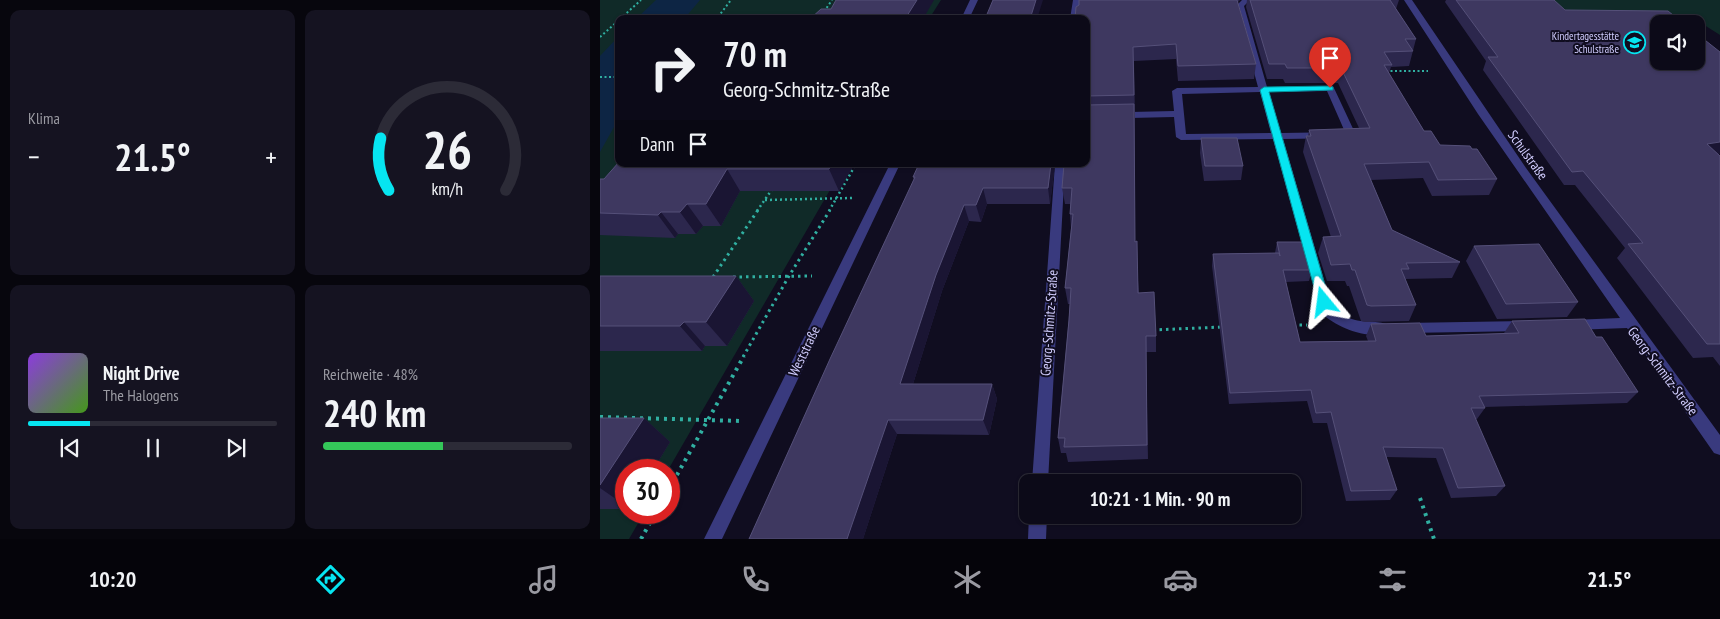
<!DOCTYPE html>
<html lang="de">
<head>
<meta charset="utf-8">
<style>
	:root { --surface:#0c0a18; --page:#151321; --text:#f1f3f6; --muted:#9a9aa2; --line:#2c2b37; --accent:#06e5f1 }
	body { margin:0; font-family:"PT Sans Narrow",sans-serif; background:var(--page); color:var(--text); height:100vh; display:flex; flex-direction:column; font-size:19px; white-space:nowrap }
	* { box-sizing:border-box; margin:0 }
	p { font-size:16px; color:var(--muted) }
	.icon { flex:none; width:28px; height:28px; fill:none; stroke:currentColor; stroke-width:2; stroke-linecap:round; stroke-linejoin:round }
	.map { position:relative; flex:1; overflow:hidden }
	.side { display:flex; flex-direction:column; gap:10px; padding:10px; background:#07060d; width:600px }
	.side>* { flex:none }
	.top-card { position:absolute; left:15px; top:15px; width:475px; height:152px; border-radius:10px; box-shadow:0 1px 4px #0004,0 0 0 1px var(--line); background:#0c0a18; color:var(--text); overflow:hidden }
	.tools { position:absolute; left:1050px; top:15px; display:grid; gap:10px }
	.tools a { display:grid; place-items:center; width:55px; height:55px; border-radius:10px; background:var(--surface); box-shadow:0 1px 4px #0004,0 0 0 1px var(--line); font-size:25px }
	.speed { position:absolute; left:15px; top:459px; display:flex; gap:10px; font-size:25px; font-weight:700; text-align:center }
	.speed>* { display:grid; place-content:center; width:65px; height:65px; border-radius:50%; background:var(--surface); box-shadow:0 1px 4px #0004,0 0 0 1px var(--line); line-height:1 }
	.speed .limit { border:8px solid #d22; background:#fff; color:#111 }
	.pin { position:absolute; display:grid; place-items:center; width:42px; height:42px; color:#fff; margin:-51px -21px; border-radius:50% 50% 50% 0; rotate:-45deg; box-shadow:0 0 5px #0007 }
	.pin .icon { rotate:45deg }
	.me { position:absolute; width:55px; margin:-28px; rotate:344deg; stroke-linejoin:round; filter:drop-shadow(0 0 4px #0008) }
	.turn { display:flex; align-items:center; gap:18px; height:105px; padding:0 25px; font-size:22px }
	.turn .icon { width:65px; height:65px; stroke-width:2.5 }
	.turn b { display:block; font-size:35px; line-height:42px }
	.then { display:flex; align-items:center; height:48px; padding:0 25px; background:#0003; gap:10px; font-size:19px }
	.big { font-size:38px; font-weight:600; line-height:1.1 }
	.side .widget { flex:1; display:flex; flex-direction:column; justify-content:center; gap:8px; min-width:0; padding:0 18px; border-radius:10px; background:var(--page) }
	.side .dial { align-items:center; gap:0 }
	.dial svg { height:130px; overflow:visible; fill:none; stroke:var(--line); stroke-width:7; stroke-linecap:round; text-anchor:middle }
	.dial text { fill:var(--text); stroke:none }
	.song { display:flex; align-items:center; gap:15px }
	.cover { width:60px; height:60px; border-radius:8px; background:linear-gradient(135deg,hsl(270 70% 55%),hsl(100 70% 35%)) }
	.played { height:5px; border-radius:2px; background:linear-gradient(90deg,var(--accent) 25%,var(--line) 25%) }
	.keys { display:flex; justify-content:space-around; direction:ltr }
	.heat { display:flex; justify-content:space-between; align-items:center; font-size:28px; direction:ltr }
	.charge { height:8px; border-radius:4px; background:linear-gradient(90deg,#34c759 48%,var(--line) 0) }
	.side .tiles { flex:1; display:grid; gap:10px; grid-template-columns:repeat(2,1fr) }
	.trip { position:absolute; left:419px; top:474px; width:282px; height:50px; border-radius:10px; background:var(--surface); box-shadow:0 1px 4px #0004,0 0 0 1px var(--line); font-weight:600; line-height:50px; text-align:center }
	.tab-bar { display:flex; height:80px; justify-content:space-around; align-items:center; background:#05040a; color:var(--muted) }
	.tab-bar .icon { width:35px; height:35px }
	.tab-bar .active { color:var(--accent) }
	.tab-bar b { font-size:22px; color:var(--text) }
	main { display:flex; flex:1; min-height:0 }
	.map>svg:first-child { display:block }
	.green { fill:#102a28 }
	.water { fill:#0d2544 }
	.lines { fill:none; stroke-linecap:round; stroke-linejoin:round }
	.path-far3 { stroke:#30afa1; stroke-width:2; stroke-dasharray:2 2.5; stroke-linecap:butt }
	.path-far2 { stroke:#30afa1; stroke-width:2.5; stroke-dasharray:2 3; stroke-linecap:butt }
	.path-far1 { stroke:#30afa1; stroke-width:3; stroke-dasharray:2.5 4; stroke-linecap:butt }
	.path { stroke:#30afa1; stroke-width:4; stroke-dasharray:3 5; stroke-linecap:butt }
	.minor { fill:#393a7e; fill-rule:evenodd }
	.tertiary { fill:#393a7e; fill-rule:evenodd }
	.wall { fill:#2c274d }
	.shaded-wall { fill:#1a1533 }
	.building { fill:#3e3860; stroke:#555079 }
	.route { fill:#06e5f1; stroke:#04959d }
	.labels { text-anchor:middle; dominant-baseline:central; stroke-width:4; stroke-linejoin:round; paint-order:stroke }
	.far-poi-label { font-size:11px; fill:#d1cdfe; stroke:#100d20; text-anchor:end }
	.street-label { font-size:14px; fill:#d1cdfe; stroke:#100d20 }
</style>
</head>
<body>
<main>
<section class="side">
<div class="tiles">
<div class="widget"><p>Klima</p>
<div class="heat"><a>−</a><b class="big">21.5°</b><a>+</a></div>
</div>
<div class="widget dial"><svg viewBox="0 0 100 80">
<path d="M14 69A42 42 0 1 1 86 69"/>
<path d="M14 69A42 42 0 0 1 9 37" stroke="#06e5f1"/>
<text x="50" y="56" font-size="32" font-weight="700">26</text>
<text x="50" y="72" font-size="11">km/h</text>
</svg></div>
<div class="widget">
<div class="song"><i class="cover"></i><div><b>Night Drive</b><p>The Halogens</p></div></div>
<div class="played"></div>
<div class="keys"><svg class="icon" aria-label="previous" viewBox="0 0 24 24"><path d="M18 5L8 12l10 7zM5 5v14"/></svg><svg class="icon" aria-label="pause" viewBox="0 0 24 24"><path d="M8 5v14M16 5v14"/></svg><svg class="icon" aria-label="next" viewBox="0 0 24 24"><path d="M6 5l10 7-10 7zM19 5v14"/></svg></div>
</div>
<div class="widget"><p>Reichweite · 48%</p><b class="big">240 km</b><div class="charge"></div></div>
</div>
</section>
<div class="map">
<svg width="1120" height="539" viewBox="0 0 1120 539">
	<rect width="100%" height="100%" fill="#100d20"/>
	<path class="green" d="M0,0H341L329,19H19V164H245L68,470H26V512L44,513L29,539H0Z
		M946,0H1120V35L1090,16L966,18Z"/>
	<path class="water" d="M56,0H100L84,19H36Z
		M19,36V126L14,127L0,152V56Z"/>
	<g class="lines">
		<path class="path-far3" d="M118,17L131,0
			M118,18H214
			M321,18H342
			M20,19L41,0
			M219,19L232,0
			M0,37L19,20
			M786,71H828
			M0,77H19"/>
		<path class="path-far2" d="M165,200L252,198
			M157,211L173,188
			M229,211L256,164"/>
		<path class="path-far1" d="M113,277L158,210
			M133,277L212,276
			M693,325H707
			M553,330L622,327
			M143,357L189,276L230,210"/>
		<path class="path" d="M0,417L142,421
			M69,489L144,356
			M820,498L834,539
			M41,539L56,512"/>
		<path class="minor" d="M473,0H481L478,19H470Z
			M642,0H650L644,6L667,87L733,86L756,135L751,138L683,139L732,307C756,328 765,317 790,325L792,329L790,333C767,340 738,328 721,313L673,139L581,140L576,137L574,117L486,119V113L574,111L572,91L577,88L658,87L636,6ZM727,91L745,132L681,133L669,92ZM660,92L671,133L586,134L582,94Z
			M804,0H812L926,168L1120,435V455L1114,453L1027,328L972,330L967,329L965,325L967,321L972,320L1020,318L878,114Z
			M455,164H465L448,482H432Z
			M925,321L930,322L932,326L930,330L925,331L805,333L800,332L798,328L800,324L805,323Z
			M429,515H447L446,539H428Z"/>
		<path class="tertiary" d="M370,0H378L369,19H361Z
			M290,164H300L122,539H104Z"/>
	</g>
	<path class="wall" d="M479,0H640L638,2L656,64L654,79L578,81L576,59L534,61L535,120V242L539,293L556,336V352H546L548,459L468,462L466,453H461L458,438L470,304H468L465,288L471,228L470,214V204H465L462,188L486,164V19L479,5Z
		M647,0H799L796,9L816,39L809,66L791,67L789,73L824,131L840,145L872,149L897,179L889,195L832,196L823,178L771,180L792,230L860,262L852,278L805,279L816,305L809,321L765,322L761,321L749,286H747L745,281H727L718,253L723,237H731L703,152L706,136H708L709,130L759,128L738,83H685L683,79H667L646,7Z
		M846,0H856L965,10L1120,154H1118L1120,156V366L1113,357L1093,358L1017,258L1025,248L975,185H964L883,70L886,61L845,2Z
		M601,138L643,166L641,180L604,181L600,153Z
		M19,162L254,164L239,191H140L121,226H103L96,234H78L75,238L0,235V179H4Z
		M455,164L450,204H387L381,222L369,221L342,291L313,384H392L397,399L389,435L297,434L263,539H149L314,180L313,177Z
		M677,242L712,270L709,281L686,282L700,342L768,341L766,336L771,324L826,336L905,334L904,333L912,321L996,337L1038,392L1027,403L884,407L885,408L877,419H875L905,486L896,496L851,498L836,458L786,457L797,490L790,500L746,501L727,423H713L707,401L629,404L612,266L613,254L675,253Z
		M874,246L978,302L967,317L897,319L866,261Z
		M0,276H136L154,301L127,346H105L102,351H0Z
		M0,418H44L70,442L53,470H26V509H0Z"/>
	<path class="shaded-wall" d="M317,0H334L323,19H305Z
		M436,0H443L437,19H430Z
		M534,104L535,120V258V242Z
		M1120,142V154L1097,158L1107,144Z
		M232,164H254L239,191L229,169Z
		M451,164H455L450,204L448,188Z
		M127,169L140,191L121,226L106,204Z
		M383,188L387,204L381,222L376,205Z
		M87,204L103,226L96,234L80,212Z
		M364,205L369,221L342,291L308,400L300,384L336,275Z
		M61,212L78,234L75,238L58,215Z
		M136,276L154,301L127,346L106,322Z
		M84,322L105,346L102,351L80,326Z
		M392,384L397,399L389,435L383,420Z
		M44,418L70,442L53,470H26V506L0,488V485Z
		M288,420L297,434L263,539H247Z"/>
	<path class="building" d="M236,0H317L305,19H210L221,9H231Z
		M393,0H436L430,19H385Z
		M479,0H637L656,64L578,66L576,44L533,47L534,95L486,96V19H475L476,7L479,5Z
		M650,0H790L816,39H805L813,51L784,52L792,65H784L824,131H831L840,145L870,146L872,149H877L897,179L838,180L829,162L764,164L792,230L860,262L806,263L809,269H801L816,305L771,306L767,305L755,270H752L750,264L731,265L723,237L741,236L706,136H711L709,130L770,128L741,68H687L685,64H669Z
		M856,0H954L965,10L1068,11L1084,24H1059V61H1096V33L1120,52V142L1107,144L1120,156V344H1107L1028,244L1043,243L983,171L972,172L888,57H898Z
		M534,104L535,242L537,241L538,293L554,292L556,336H546L547,445L464,447L465,438H458L469,320L471,288H465L473,214H470L472,188H462L464,164H486V105Z
		M601,138H637L643,166H605Z
		M19,162V164H232L229,169H127L106,204H87L80,212H61L58,215L0,213V179H4Z
		M319,164H451L448,188H383L376,205H364L336,275L300,384H392L383,420H288L247,539H149L230,359L315,177H313Z
		M677,242H705L712,270H683L700,342L776,341L771,324L820,323L826,336L919,333L912,321L985,319L996,337H1002L1038,392L879,396L885,408H871L905,486L858,488L843,448L783,447L797,490L751,491L731,412L716,413L711,390L630,393L613,254L679,253L680,256Z
		M939,244L978,302L906,304L874,246Z
		M0,276H136L106,322H84L80,326H0Z
		M0,418H44L0,485Z"/>
	<path class="route" d="M730,86L733,87V90L669,92L730,302L724,306L718,302L660,90L664,87Z"/>
	<defs>
		<symbol id="school-ring" viewBox="-11 -11 22 22"><circle r="9.5" fill="#100d20" stroke="#06e5f1" stroke-width="1.5"/><path d="M0-5L7-2L0 1L-7-2ZM-4 1L0 2.5L4 1V4Q0 6-4 4Z" fill="#06e5f1"/></symbol>
	</defs>
	<g fill-rule="evenodd">
		<use href="#school-ring" x="1022" y="30" width="25" height="25"/>
	</g>
	<g class="labels">
		<g class="far-poi-label">
			<text x="1019" y="36">Kindertagesstätte<tspan x="1019" dy="13">Schulstraße</tspan></text>
		</g>
		<g class="street-label">
			<text transform="translate(928 155) rotate(54)">Schulstraße</text>
			<text transform="translate(449 323) rotate(-86)">Georg-Schmitz-Straße</text>
			<text transform="translate(204 351) rotate(-64)">Weststraße</text>
			<text transform="translate(1063 371) rotate(53)">Georg-Schmitz-Straße</text>
		</g>
	</g>
</svg>
<div class="tools">
<a><svg class="icon" aria-label="sound" viewBox="0 0 24 24"><path d="M4 9h4l5-4v14l-5-4H4zM17 9q2 3 0 6"/></svg></a>
</div>
<div class="speed"><div class="limit">30</div></div>
<div class="pin" style="left:730px;top:88px;background:#d93025"><svg class="icon" aria-label="arrive" viewBox="0 0 24 24"><path d="M6 21V4h12l-3 4 3 4H6"/></svg></div>
<svg class="me" style="left:724px;top:302px" viewBox="-20 -20 40 40"><path d="M0-17L14 15 0 8-14 15z" fill="#06e5f1" stroke="#fff" stroke-width="4"/></svg>
<div class="trip">10:21 · 1 Min. · 90 m</div>
<div class="top-card">
<div class="turn"><svg class="icon" aria-label="right" viewBox="0 0 24 24"><path d="M7 20v-9h11M14 6l5 5-5 5"/></svg><div><b>70 m</b>Georg-Schmitz-Straße</div></div>
<div class="then">Dann<svg class="icon" aria-label="arrive" viewBox="0 0 24 24"><path d="M6 21V4h12l-3 4 3 4H6"/></svg></div>
</div>
</div>
</main>
<nav class="tab-bar">
<b>10:20</b>
<svg class="icon active" aria-label="directions" viewBox="0 0 24 24"><path d="M12 3l9 9-9 9-9-9zM9 14v-3h6M13 9l2 2-2 2"/></svg>
<svg class="icon" aria-label="music" viewBox="0 0 24 24"><path d="M9 18V5l10-2v13"/><circle cx="6" cy="18" r="3"/><circle cx="16" cy="16" r="3"/></svg>
<svg class="icon" aria-label="phone" viewBox="0 0 24 24"><path d="M5 4h4l2 5-3 2q2 4 5 5l2-3 5 2v4C11 20 4 13 5 4z"/></svg>
<svg class="icon" aria-label="climate" viewBox="0 0 24 24"><path d="M12 3v18M4 7l16 10M4 17L20 7"/></svg>
<svg class="icon" aria-label="car" viewBox="0 0 24 24"><path d="M5 17H2v-5l4-1 3-4h7l3 4 3 1v5h-3M9 17h6M6 11h13"/><circle cx="7" cy="17" r="2"/><circle cx="17" cy="17" r="2"/></svg>
<svg class="icon" aria-label="filters" viewBox="0 0 24 24"><path d="M4 7h16M4 17h16"/><circle cx="9" cy="7" r="2"/><circle cx="15" cy="17" r="2"/></svg>
<b>21.5°</b>
</nav>
</body>
</html>
